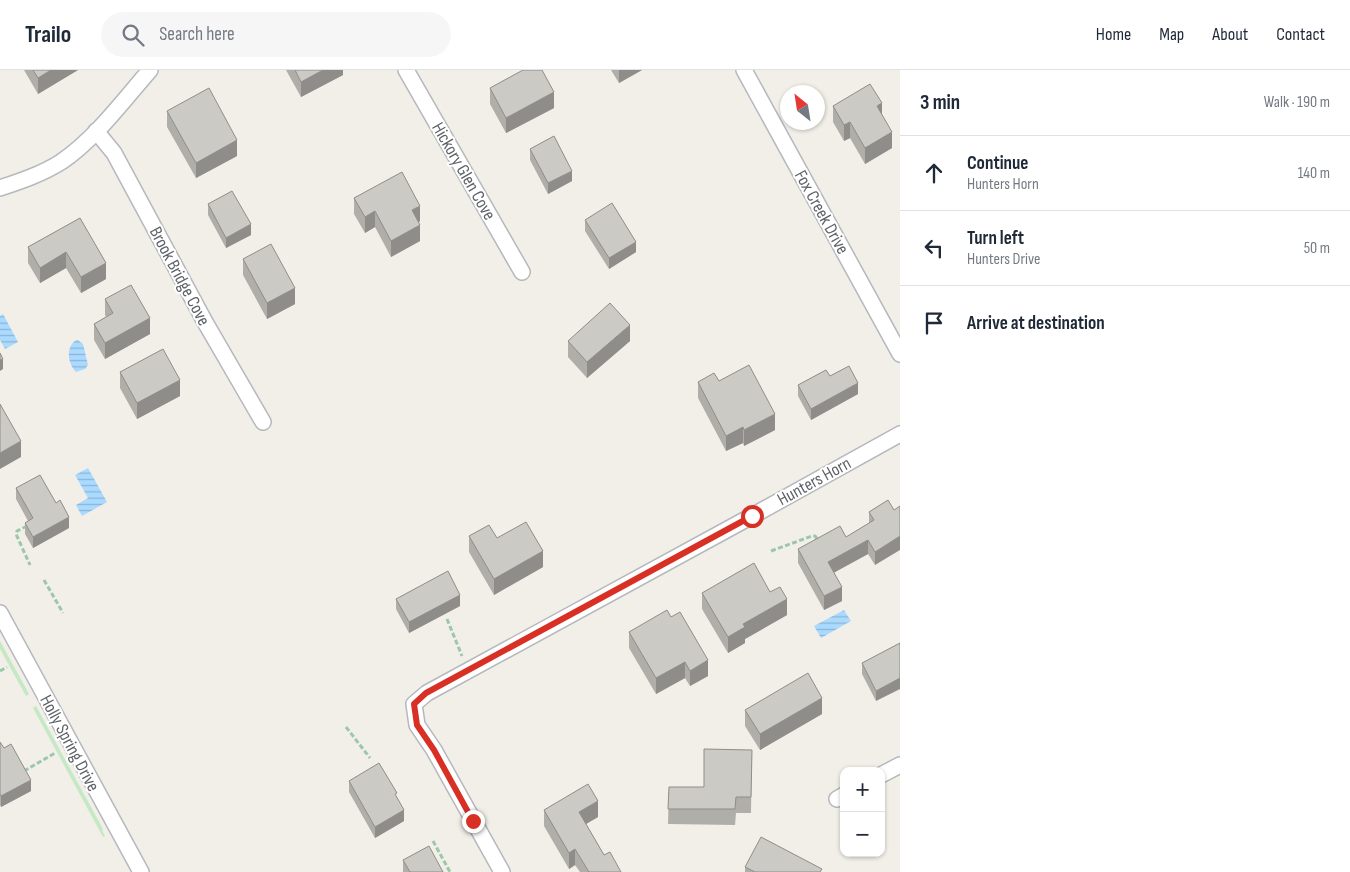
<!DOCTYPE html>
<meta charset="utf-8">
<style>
:root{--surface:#fff;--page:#f6f6f7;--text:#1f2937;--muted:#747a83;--line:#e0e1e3}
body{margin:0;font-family:"Sofia Sans Condensed",sans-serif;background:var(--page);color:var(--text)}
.controls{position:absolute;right:15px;bottom:15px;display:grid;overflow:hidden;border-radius:10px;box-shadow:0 1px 4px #0004}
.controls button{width:45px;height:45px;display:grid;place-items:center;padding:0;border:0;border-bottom:1px solid var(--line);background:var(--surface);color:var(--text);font:25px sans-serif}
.compass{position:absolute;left:780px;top:15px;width:45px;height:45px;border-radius:50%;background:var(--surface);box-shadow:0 1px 4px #0004;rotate:330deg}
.stop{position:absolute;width:15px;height:15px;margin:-11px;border:4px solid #d93025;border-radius:50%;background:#fff}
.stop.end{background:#d93025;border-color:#fff;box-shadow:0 1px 5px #0008}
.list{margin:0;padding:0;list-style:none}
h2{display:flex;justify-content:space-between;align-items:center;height:65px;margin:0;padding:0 20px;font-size:21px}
h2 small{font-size:16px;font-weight:400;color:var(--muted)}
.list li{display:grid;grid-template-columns:32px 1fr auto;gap:15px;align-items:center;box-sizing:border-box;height:75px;padding:0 20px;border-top:1px solid var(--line)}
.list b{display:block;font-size:19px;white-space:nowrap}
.list p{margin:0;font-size:16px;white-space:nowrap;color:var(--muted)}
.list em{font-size:16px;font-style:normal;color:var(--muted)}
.icon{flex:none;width:28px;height:28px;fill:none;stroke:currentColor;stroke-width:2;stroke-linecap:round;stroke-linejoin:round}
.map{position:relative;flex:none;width:900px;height:802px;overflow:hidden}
header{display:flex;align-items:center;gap:30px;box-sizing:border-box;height:70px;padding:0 25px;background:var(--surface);border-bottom:1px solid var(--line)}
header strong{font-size:24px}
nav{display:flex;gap:28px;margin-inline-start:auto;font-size:18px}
.search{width:350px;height:45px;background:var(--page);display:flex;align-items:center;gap:12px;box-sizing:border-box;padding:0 18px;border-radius:28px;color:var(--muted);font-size:19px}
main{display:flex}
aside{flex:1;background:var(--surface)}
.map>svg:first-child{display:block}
.green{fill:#c5e8c5}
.water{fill:url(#water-rules)}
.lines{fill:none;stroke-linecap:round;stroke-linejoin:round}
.minor-casing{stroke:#b5b8bc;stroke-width:18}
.path{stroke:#9cc7a9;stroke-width:3;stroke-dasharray:5 2.5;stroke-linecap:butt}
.minor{stroke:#fff;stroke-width:15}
.wall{fill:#afaea9}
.shaded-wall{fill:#8f8d8a}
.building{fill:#cccac5;stroke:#8f8d8a}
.route{stroke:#d93025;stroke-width:6}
.labels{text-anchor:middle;stroke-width:4;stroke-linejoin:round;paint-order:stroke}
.street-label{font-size:18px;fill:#5f6368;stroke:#fff}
</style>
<header>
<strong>Trailo</strong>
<div class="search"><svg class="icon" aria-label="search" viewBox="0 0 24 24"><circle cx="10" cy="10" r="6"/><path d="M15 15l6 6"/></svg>Search here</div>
<nav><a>Home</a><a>Map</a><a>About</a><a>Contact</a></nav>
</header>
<main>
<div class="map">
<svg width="900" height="802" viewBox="0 0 900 802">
<defs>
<pattern id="water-rules" width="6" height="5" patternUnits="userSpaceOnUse" patternTransform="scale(1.25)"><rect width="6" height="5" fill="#aadaff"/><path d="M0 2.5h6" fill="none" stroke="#8eb4d2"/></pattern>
</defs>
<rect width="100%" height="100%" fill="#f1efe8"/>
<!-- green -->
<path class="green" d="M0,571L29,624L26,626L0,579Z
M36,636L103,759L102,760L105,766L103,767L33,638Z"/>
<!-- water -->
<path class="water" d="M3,244L18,272L5,279L0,270V246Z
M76,270H78L83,274L88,295L85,299L76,302C68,294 65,278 76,270Z
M88,398L107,432L82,446L76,435L88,428L75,405Z
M844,540L851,551L821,568L814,556Z"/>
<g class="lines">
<!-- minor casing -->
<g class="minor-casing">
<path id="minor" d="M406,0L522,202
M744,0L900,284
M96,61L114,83L205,252L263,352
M0,118C21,111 42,104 61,92C95,69 123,31 150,0
M0,543L141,802
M881,705L900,695
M837,729L844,725
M502,802L434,680L417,655L414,634L427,623L752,446L900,364"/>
</g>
<!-- path -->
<path class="path" d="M27,456L17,461L16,464L30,495
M771,481L812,466H815L818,470
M44,510L63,543
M447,549L462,586
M0,601L7,597
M346,657L370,688
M24,701L55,683
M433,771L450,802"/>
<!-- minor -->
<use href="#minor" class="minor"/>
</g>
<!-- wall -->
<path class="wall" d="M24,0H78L38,24Z
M286,0H343V5L301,27Z
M611,0H642L619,13Z
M490,18L554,38L506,63L490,34Z
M833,36L882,45L892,78L865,94L850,68L844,71L833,52Z
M167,41L237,86L196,108L167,57Z
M530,79L572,111L548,124L530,90Z
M354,128L420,151L419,152L420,171L391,187L375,157L365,163L354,144Z
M208,134L251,165L226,178L208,145Z
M80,148L106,209L81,223L66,198L40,213L28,193V177Z
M585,150L636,182L609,199L585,161Z
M243,189L295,234L267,249L243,205Z
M105,229L150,264L105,289L94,270V254L106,247L105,245Z
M568,271H630L587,308L568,287Z
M120,302L180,326L137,349L120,318Z
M830,306L858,324L811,350L798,326V315Z
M719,311L775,360L744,376L743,373L726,381L698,328V312Z
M16,418L69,458L33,478L25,464V453L28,451L16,429Z
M888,430L875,495L868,484L834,502L842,531L824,540L798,493V479L846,467L869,453V442Z
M469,466L497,468L543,497L494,525L469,482Z
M770,522L787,545L745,569V573L728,583L702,539V523Z
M396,529L460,536L409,563L396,539Z
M671,547L708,606L690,616L685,608L656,624L629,578V562Z
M900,573L876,631L862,604V593Z
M745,640L822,644L760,680L745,656Z
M0,672L31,721L1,737L0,735Z
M752,680L751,743H736L735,755L668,754L669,717H704Z
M349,711L397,728L404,751L375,768L349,722Z
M544,740L598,747L586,754L604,785L621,802H580L575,795L569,799L544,756Z
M403,790L443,802H403Z
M745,797L822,802H745Z"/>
<!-- shaded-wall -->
<path class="shaded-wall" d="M51,0H78L38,24V8Z
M323,0H343V5L301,27V12Z
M619,0H642L619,13Z
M554,22V38L506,63V48Z
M882,33V49L877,36Z
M850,52V68L844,71V55Z
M892,62V78L865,94V78Z
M237,70V86L196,108V93Z
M572,101V111L548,124V113Z
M420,136V151L412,156V140Z
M375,141V157L365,163V147Z
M251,154V165L226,178V168Z
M420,155V171L391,187V171Z
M636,172V182L609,199V188Z
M66,182V198L40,213V198Z
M106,193V209L81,223V207Z
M295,218V234L267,249V233Z
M150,248V264L105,289V273Z
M630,255V271L587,308V292Z
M3,289V299L0,301V290Z
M180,310V326L137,349V333Z
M858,313V324L811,350V339Z
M775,344V360L744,376V360Z
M743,357V373L726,381V366Z
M21,371V387L0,399V383Z
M69,447V458L33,478V467Z
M900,466V480L875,495V482Z
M868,470V484L828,506V492Z
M543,481V497L494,525V509Z
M842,517V531L824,540V526Z
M460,525V536L409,563V552Z
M787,529V545L745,569V573L728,583V567L743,554Z
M708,590V606L690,616V601Z
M685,592V608L656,624V608Z
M900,608V619L876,631V621Z
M822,628V644L760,680V664Z
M31,710V721L1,737V726Z
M598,731V747L579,758V742Z
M404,740V751L375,768V757Z
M575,779V795L569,799V783Z"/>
<!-- building -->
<path class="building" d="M33,0H51L38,8Z
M295,0H323L301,12Z
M523,0H542L554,22L506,48L490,18Z
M870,14L882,33L877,36L892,62L865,78L850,52L844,55L833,36Z
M209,18L237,70L196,93L167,41Z
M554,66L572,101L548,113L530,79Z
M402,102L420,136L412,140L420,155L391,171L375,141L365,147L354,128Z
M232,121L251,154L226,168L208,134Z
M612,133L636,172L609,188L585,150Z
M80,148L106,193L81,207L66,182L40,198L28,177Z
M271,174L295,218L267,233L243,189Z
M131,215L150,248L105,273L94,254L113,243L105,229Z
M610,233L630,255L587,292L568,271Z
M163,279L180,310L137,333L120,302Z
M0,283L3,289L0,290Z
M749,295L775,344L744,360L743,357L726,366L698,312L714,303L719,311Z
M849,296L858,313L811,339L798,315L826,300L830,306Z
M0,334L21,371L0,383Z
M40,405L56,433L60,430L69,447L33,467L25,453L33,448L16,418Z
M888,430L894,440L900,436V466L875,482L868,470L828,492L842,517L824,526L798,479L840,456L846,467L874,450L869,442Z
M526,452L543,481L494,509L469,466L489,455L497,468Z
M754,493L770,522L780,517L787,529L743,554L745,557L728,567L702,523Z
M448,501L460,525L409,552L396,529Z
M667,540L671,547L680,542L708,590L690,601L685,592L656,608L629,562Z
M900,573V608L876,621L862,593Z
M808,603L822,628L760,664L745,640Z
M0,672L4,678L11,674L31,710L1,726L0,724Z
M704,679L752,680L751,727H736L735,739H668L669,717H704Z
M379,693L397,723L395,724L404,740L375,757L349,711Z
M588,714L598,731L579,742L604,785L610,782L621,802H589L575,779L569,783L544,740Z
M761,767L822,799L820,802H755L745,797Z
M429,776L443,802H410L403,790Z"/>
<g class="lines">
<!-- route -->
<path class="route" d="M473,751L434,680L417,655L414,634L426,623L752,446"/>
</g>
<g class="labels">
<!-- street labels -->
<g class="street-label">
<text transform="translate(464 101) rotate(60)" y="6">Hickory Glen Cove</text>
<text transform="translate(822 142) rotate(61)" y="6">Fox Creek Drive</text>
<text transform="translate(180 206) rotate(62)" y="6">Brook Bridge Cove</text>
<text transform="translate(814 411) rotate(-29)" y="6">Hunters Horn</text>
<text transform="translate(70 673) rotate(62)" y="6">Holly Spring Drive</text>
</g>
</g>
</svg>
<div class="controls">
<button>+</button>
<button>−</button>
</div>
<svg class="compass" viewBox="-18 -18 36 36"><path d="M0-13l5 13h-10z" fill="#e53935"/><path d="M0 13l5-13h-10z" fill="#747a83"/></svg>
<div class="stop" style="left:752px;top:446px"></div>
<div class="stop end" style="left:473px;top:751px"></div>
</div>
<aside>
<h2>3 min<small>Walk · 190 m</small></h2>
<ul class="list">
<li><svg class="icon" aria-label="ahead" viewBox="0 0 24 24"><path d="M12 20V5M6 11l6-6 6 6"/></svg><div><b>Continue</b><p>Hunters Horn</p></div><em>140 m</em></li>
<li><svg class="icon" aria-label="left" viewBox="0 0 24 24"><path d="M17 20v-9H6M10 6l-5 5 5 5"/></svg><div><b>Turn left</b><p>Hunters Drive</p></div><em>50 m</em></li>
<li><svg class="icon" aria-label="arrive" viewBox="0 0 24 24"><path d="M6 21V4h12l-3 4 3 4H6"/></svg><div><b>Arrive at destination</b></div></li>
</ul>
</aside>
</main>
